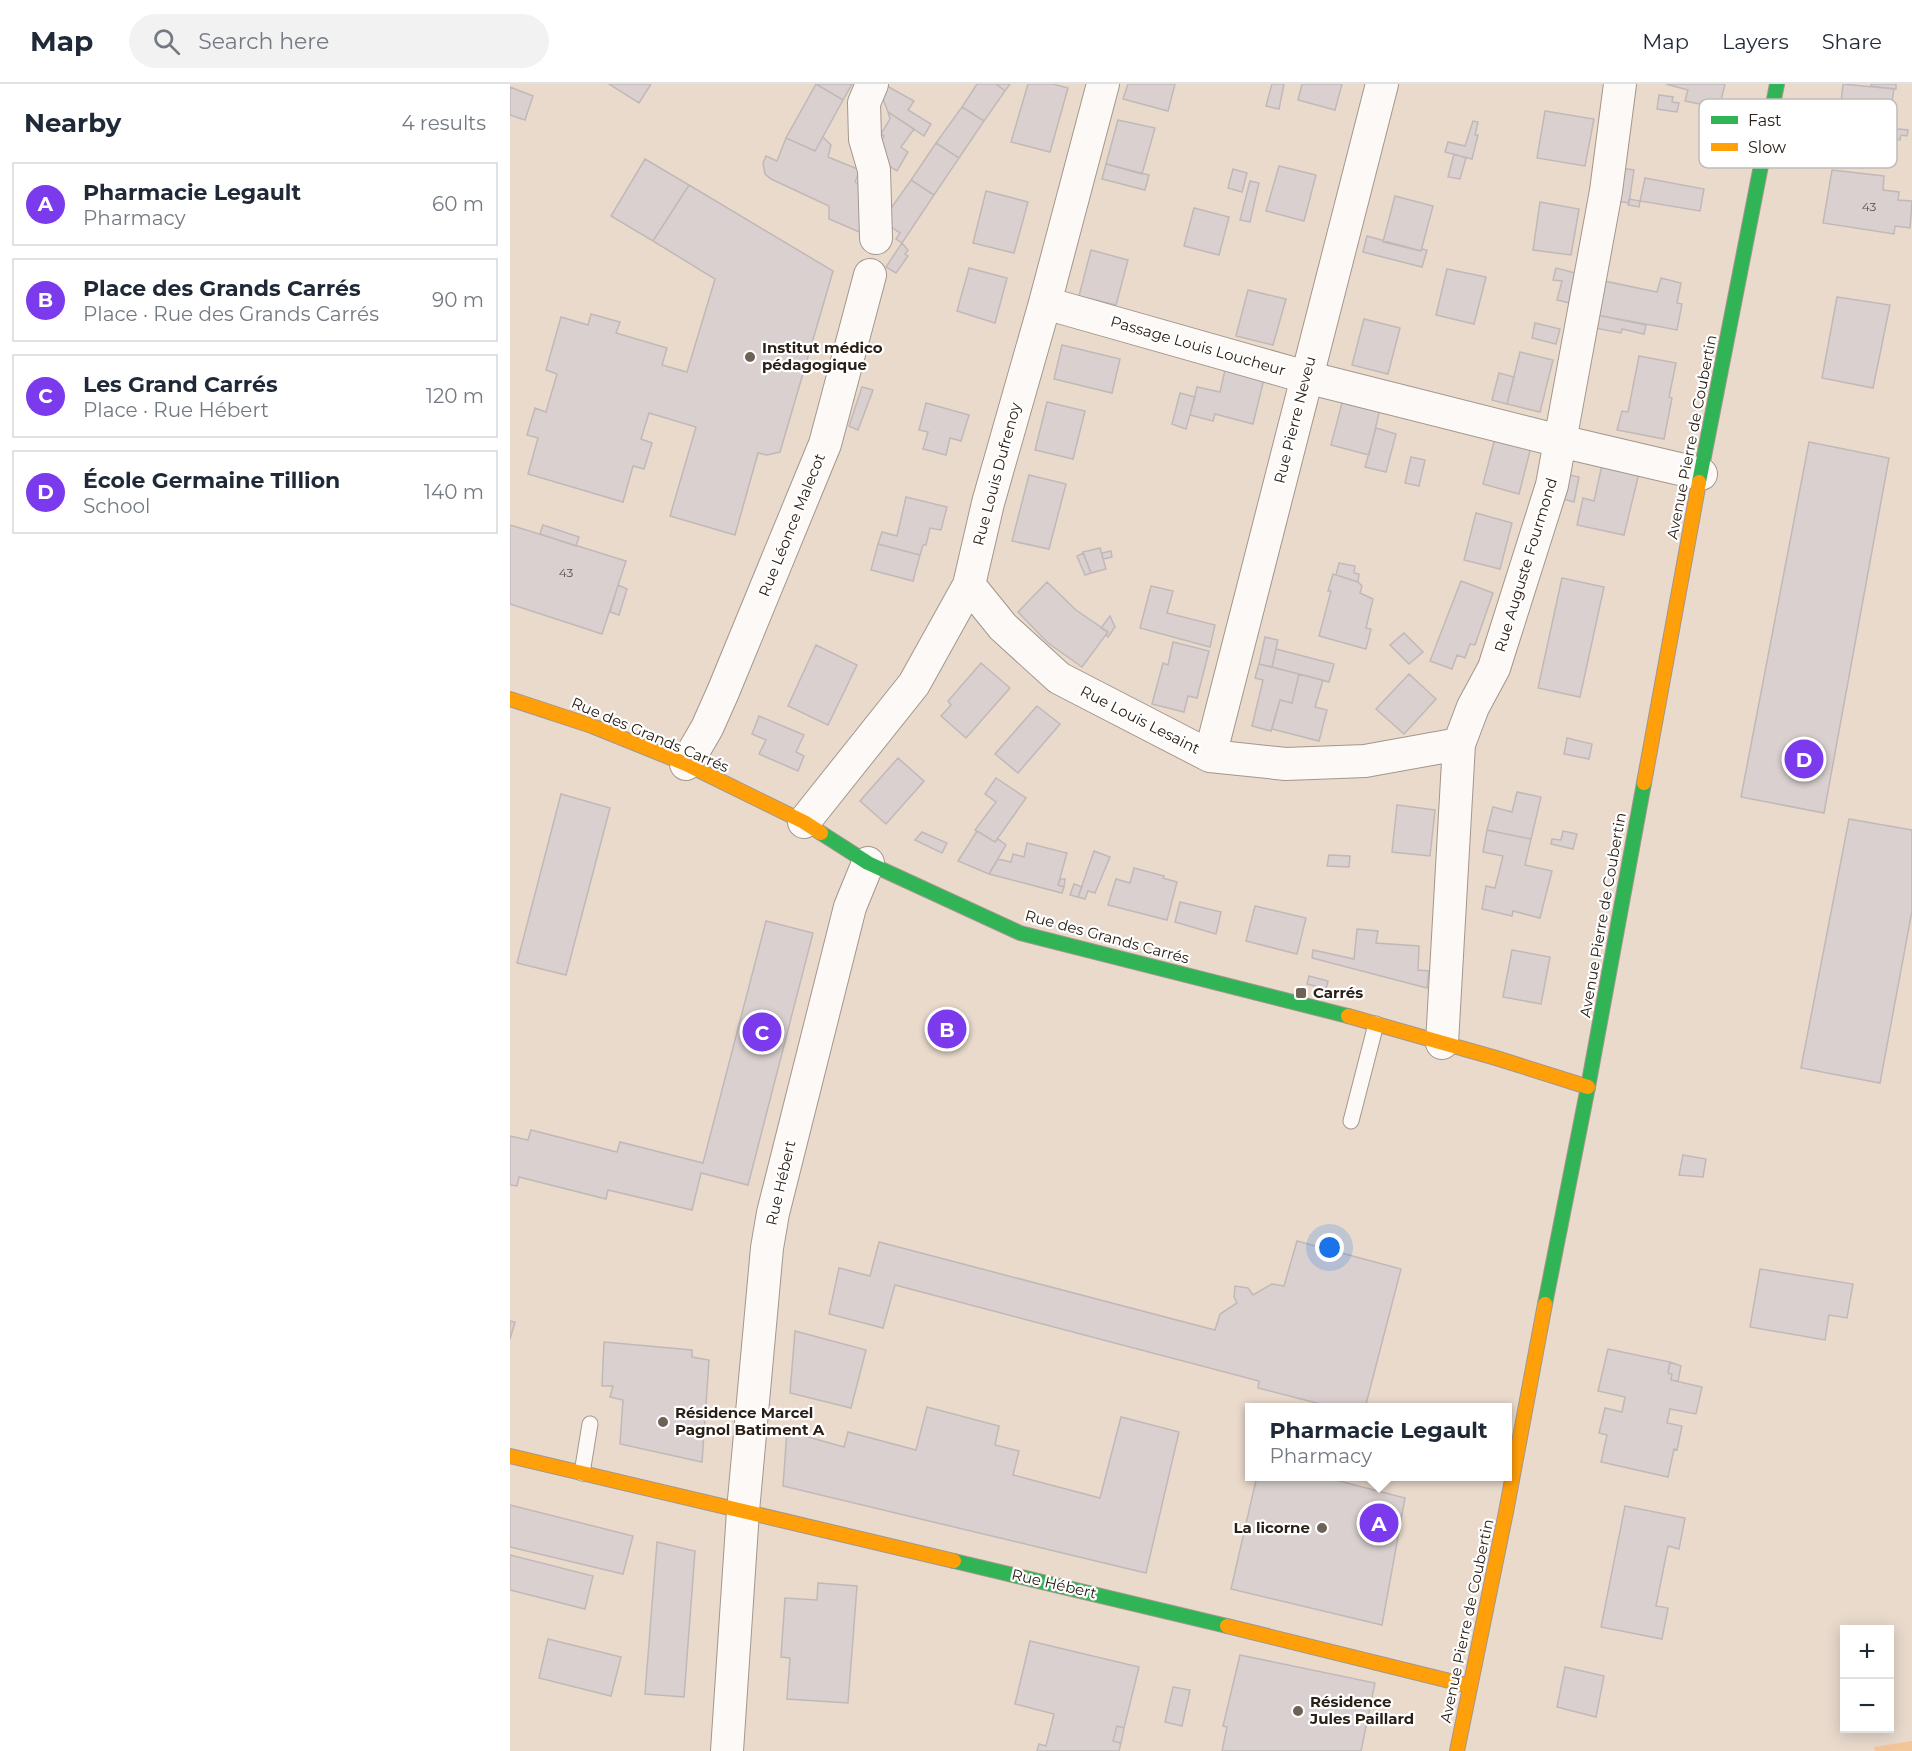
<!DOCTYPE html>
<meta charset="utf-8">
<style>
:root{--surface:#fff;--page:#f2f2f3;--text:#1f2937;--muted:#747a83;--line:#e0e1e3;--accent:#7c3aed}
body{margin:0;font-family:Montserrat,sans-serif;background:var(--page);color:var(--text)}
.controls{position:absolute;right:18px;bottom:18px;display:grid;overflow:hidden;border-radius:0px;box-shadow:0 3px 15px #0003}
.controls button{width:54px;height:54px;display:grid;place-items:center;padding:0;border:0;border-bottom:2px solid var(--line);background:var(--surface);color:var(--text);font:30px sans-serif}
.you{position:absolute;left:820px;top:1164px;width:21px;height:21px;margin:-15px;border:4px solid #fff;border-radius:50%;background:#1a73e8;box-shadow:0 0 0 9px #1a73e833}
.badge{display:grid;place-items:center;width:39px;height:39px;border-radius:50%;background:var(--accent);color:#fff;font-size:20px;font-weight:700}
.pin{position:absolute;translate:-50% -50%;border:3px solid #fff;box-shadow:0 2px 6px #0006}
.popup{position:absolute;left:735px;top:1319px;width:267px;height:78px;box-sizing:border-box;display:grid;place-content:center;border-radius:0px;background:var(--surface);filter:drop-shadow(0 2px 4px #0005);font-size:20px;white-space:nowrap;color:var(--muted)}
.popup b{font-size:22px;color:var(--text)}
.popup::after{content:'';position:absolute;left:50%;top:100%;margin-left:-12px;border:12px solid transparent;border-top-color:var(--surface)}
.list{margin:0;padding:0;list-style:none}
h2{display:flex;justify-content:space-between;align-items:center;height:78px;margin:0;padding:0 24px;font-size:26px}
h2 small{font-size:20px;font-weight:400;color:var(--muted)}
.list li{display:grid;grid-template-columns:39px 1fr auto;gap:18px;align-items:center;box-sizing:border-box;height:84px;margin:0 12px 12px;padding:0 12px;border:2px solid var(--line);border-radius:0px}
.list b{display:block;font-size:22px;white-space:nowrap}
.list p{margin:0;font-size:20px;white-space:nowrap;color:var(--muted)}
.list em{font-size:20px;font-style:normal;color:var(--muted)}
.icon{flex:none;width:33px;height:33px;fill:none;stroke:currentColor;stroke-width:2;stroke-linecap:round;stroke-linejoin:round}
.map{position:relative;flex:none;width:1402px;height:1667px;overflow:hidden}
header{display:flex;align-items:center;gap:36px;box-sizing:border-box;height:84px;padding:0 30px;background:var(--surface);border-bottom:2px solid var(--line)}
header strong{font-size:28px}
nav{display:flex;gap:33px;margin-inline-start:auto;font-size:21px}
.search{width:420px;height:54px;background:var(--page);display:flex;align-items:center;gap:15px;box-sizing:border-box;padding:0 21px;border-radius:33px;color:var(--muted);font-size:22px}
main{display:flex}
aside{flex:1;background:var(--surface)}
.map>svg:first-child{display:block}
.garden{fill:#f3c69a}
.building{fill:#dad0d0;stroke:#c1b8b8;stroke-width:1.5}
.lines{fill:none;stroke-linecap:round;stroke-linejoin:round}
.lane-casing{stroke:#a3978c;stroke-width:17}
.street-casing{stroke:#a3978c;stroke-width:34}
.fast-casing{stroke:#a3978c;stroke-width:16}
.slow-casing{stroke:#a3978c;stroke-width:16}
.lane{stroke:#fcf9f7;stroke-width:15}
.street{stroke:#fcf9f7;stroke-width:32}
.fast{stroke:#30b455;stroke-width:14}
.slow{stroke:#ff9f0a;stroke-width:14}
.poi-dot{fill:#6e6156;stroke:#fff;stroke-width:2}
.labels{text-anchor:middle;stroke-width:4.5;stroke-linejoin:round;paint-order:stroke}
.number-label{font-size:12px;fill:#574c45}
.street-label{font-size:15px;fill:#2b2017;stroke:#fff}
.poi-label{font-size:15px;font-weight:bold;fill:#2b2017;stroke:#fff;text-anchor:start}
.key{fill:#fff;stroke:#bfbcb9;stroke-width:1.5}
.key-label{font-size:16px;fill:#2b2017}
</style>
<header>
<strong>Map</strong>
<div class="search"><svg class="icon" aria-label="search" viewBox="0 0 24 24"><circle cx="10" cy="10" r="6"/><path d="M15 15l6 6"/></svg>Search here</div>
<nav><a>Map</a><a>Layers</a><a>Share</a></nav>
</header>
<main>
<aside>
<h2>Nearby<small>4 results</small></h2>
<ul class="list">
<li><span class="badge">A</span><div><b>Pharmacie Legault</b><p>Pharmacy</p></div><em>60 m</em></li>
<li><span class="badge">B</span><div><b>Place des Grands Carrés</b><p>Place · Rue des Grands Carrés</p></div><em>90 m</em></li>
<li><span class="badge">C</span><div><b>Les Grand Carrés</b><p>Place · Rue Hébert</p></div><em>120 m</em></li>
<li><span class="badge">D</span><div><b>École Germaine Tillion</b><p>School</p></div><em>140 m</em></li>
</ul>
</aside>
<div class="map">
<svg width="1402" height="1667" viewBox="0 0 1402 1667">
<rect width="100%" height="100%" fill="#e9dacc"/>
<!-- garden -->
<path class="garden" d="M1402,1657V1667H1365L1364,1663Z"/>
<!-- building -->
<path class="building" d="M99,0H141L129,19Z
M306,0H342L333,16Z
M306,0L333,16L305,67L276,54Z
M467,0H486L495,7L474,37L452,23Z
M486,0H500L495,7Z
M518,0H543L558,4L540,68L501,58Z
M618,0H665L658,27L613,15Z
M762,0H774L769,25L756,22Z
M792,0H832L825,26L788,16Z
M1156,0H1215L1209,24L1175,17L1178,6Z
M1333,0L1384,5L1381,24L1371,23L1368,43L1329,38Z
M1361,0H1386V5L1361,2Z
M377,2L404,17L398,26L421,40L414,52L378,28L373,15Z
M0,3L23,12L15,36L0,31Z
M1149,11L1163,13L1162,18L1169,19L1167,28L1147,25Z
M452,23L474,37L449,74L426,59Z
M1371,23H1375L1372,43H1368Z
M1035,27L1084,35L1075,82L1027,74Z
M378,28L404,45L391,63L398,68L387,87L371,77L372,56L374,52L371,50L380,35Z
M1374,29L1380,30L1378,44L1372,43Z
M608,36L645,44L632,90L596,80Z
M963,37L968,38L965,51H968L962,75L935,68L938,58L955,62Z
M1329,38L1368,43L1398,46L1397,52L1391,51L1390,56L1368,53L1364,81L1353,80V84L1325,80Z
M313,53L321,61L318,73L350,86L345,98L351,101L352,149L319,135V122L261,95L255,90L253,79L256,72L267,77L276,54L305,67Z
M426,59L449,74L424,111L401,96Z
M944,70L956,74L950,95L938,93Z
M135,75L179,101L143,157L101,132Z
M596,80L639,91L635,106L592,95Z
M769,82L806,91L794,137L756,127Z
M1110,84L1124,86L1119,119L1106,117Z
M723,85L737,89L732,108L718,104Z
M1322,86L1374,92L1373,106L1389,108L1388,116L1402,117L1400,144L1385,142L1384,150L1313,139Z
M1135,94L1194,105L1190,127L1130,117Z
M401,96L424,111L392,159L386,155L390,149L372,137Z
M740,97L749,99L740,138L730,136Z
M179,101L323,187L270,368L257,371L248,369L225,451L160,432L186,343L139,329L131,355L142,359L134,385L123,382L113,418L18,390L28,354L17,351L25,324L36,328L47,290L36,286L51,233L78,241L81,230L110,238L106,249L157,264L152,281L177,288L205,195L143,157Z
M476,107L518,118L504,169L463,159Z
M885,112L923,122L911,167L873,158Z
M1119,115L1130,117L1129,123L1118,121Z
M1030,118L1069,125L1061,171L1023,166Z
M684,124L719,133L709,171L674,162Z
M857,152L911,167L912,165L917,166L912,183L853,168Z
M392,159L398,166L395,170L398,172L386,189L376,183Z
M581,166L618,176L606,221L569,212Z
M459,184L497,194L485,239L447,227Z
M1046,184L1069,190L1064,220L1047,216L1052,197L1043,196Z
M937,185L976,193L964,240L926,231Z
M1151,194L1171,199L1167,219L1172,220L1167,246L1087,231L1094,197L1147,208Z
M738,206L776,215L763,261L726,252Z
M1327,213L1380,221L1363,304L1312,294Z
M1087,231L1136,241L1134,250L1112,245L1111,249L1085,244Z
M854,235L890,244L878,290L842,281Z
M1025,239L1050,245L1046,260L1022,254Z
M552,261L610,275L602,309L544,295Z
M1010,268L1043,276L1030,328L997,320Z
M1129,272L1166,279L1159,313L1162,314L1154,355L1107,346L1112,327L1118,328Z
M715,286L754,295L743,340L705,330L703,337L680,331L687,303L710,308Z
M989,289L1004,293L997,320L982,316Z
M352,303L363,306L348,346L339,342Z
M670,309L685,313L676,345L662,340Z
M833,315L870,325L859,371L821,361Z
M537,318L575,327L563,375L525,366Z
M416,319L459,331L451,357L440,354L436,371L413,365L418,348L409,346Z
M866,344L886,350L876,388L855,383Z
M985,354L1021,363L1009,410L973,400Z
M1299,358L1379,374L1314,729L1231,713Z
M901,373L915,376L909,402L895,399Z
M1092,381L1129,389L1114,451L1067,441L1073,414L1084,417Z
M1055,390L1069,393L1064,418L1050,414Z
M519,391L556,400L539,465L502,457Z
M396,413L437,423L431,446L420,444L416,461H413L410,471L368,460L372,448L387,452Z
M966,429L1002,439L990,485L954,476Z
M0,441L116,477L92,550L0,520Z
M33,441L69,453L66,462L30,450Z
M368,460L410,471L403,497L361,486Z
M590,464L596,485L581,489L573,468Z
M601,467L602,473L593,475L592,469Z
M573,469L581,489L575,491L567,472Z
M829,479L845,482L844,489L849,490L848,498L826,491Z
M823,490L848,498L852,502L850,509L863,515L856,544L861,545L856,565L809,552L821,507H818Z
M1052,494L1094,503L1070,613L1028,604Z
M951,497L983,509L965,561L960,560L955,574L947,571L942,585L920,577Z
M537,498L566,526L598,548L572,583L538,559L508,528Z
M108,501L117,505L109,531L100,528Z
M641,502L663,507L657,529L705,541L700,563L630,544Z
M600,532L605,543L598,553L596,551L598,548L591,544Z
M894,549L913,568L899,580L880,561Z
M755,553L768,556L762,583L749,580Z
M663,558L699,567L687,614L678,612L674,628L642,620L653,579L658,581Z
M306,561L347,581L318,641L278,622Z
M766,565L824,580L819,598L762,583Z
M471,579L500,604L456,654L431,632L441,621L438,617Z
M749,580L789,590L782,619L770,616L761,647L742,642L753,596L745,594Z
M789,590L813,596L805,623L817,626L809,657L762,645L770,616L782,619Z
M899,590L926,615L894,650L866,625Z
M527,622L550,640L508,689L485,670Z
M249,632L294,651L286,668L294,672L288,687L249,670L256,656L242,650Z
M1057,654L1082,660L1079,675L1054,670Z
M388,674L414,697L376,740L350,717Z
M486,694L516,714L485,758L465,746L486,718L475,710Z
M1007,708L1031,713L1021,755L977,746L983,723L1002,728Z
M51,710L100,724L56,891L7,879Z
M887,721L925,726L920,772L882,768Z
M1339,735L1402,746V827L1370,999L1291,984Z
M977,746L1021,755L1015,781L1042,787L1030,834L1003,827L1002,832L972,825L976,802L985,804L993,772L973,768Z
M467,747L485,758L488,755L496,761L479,790L448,777Z
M1053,747L1067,750L1063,765L1041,760L1042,755L1051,756Z
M412,748L437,759L432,769L405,756Z
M517,759L557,769L548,801L554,803L552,809L479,790L488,775L501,778L503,770L514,773Z
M584,767L600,773L585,809L578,807L575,815L568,813Z
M819,771L840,772L839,783L817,782Z
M624,784L654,792L653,794L667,798L657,836L598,821L606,795L620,799Z
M550,795H555L554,803L548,801Z
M564,800L572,803L568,813L560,811Z
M670,818L711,828L706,850L665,838Z
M745,822L796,834L787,870L736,857Z
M256,837L303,849L238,1101L191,1089L182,1126L98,1106L96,1115L9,1093L7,1102L0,1101V1052L18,1056L21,1046L107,1068L110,1058L193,1079Z
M847,845L868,847L866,859L909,862L908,886L919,887L917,904L802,874L803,866L844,875Z
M1002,866L1040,873L1031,920L993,913Z
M799,892L818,897L816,905L797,900Z
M1173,1071L1196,1075L1193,1093L1169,1091Z
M787,1157L891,1185L855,1324H826L748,1304L749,1297L385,1201L373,1244L319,1230L329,1184L360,1192L369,1158L705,1246L710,1230L727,1219L724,1213L725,1202L738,1204L743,1211L762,1200L774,1202Z
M1250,1185L1343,1200L1337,1234L1319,1231L1315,1256L1240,1243Z
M0,1237L5,1238L0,1255Z
M285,1247L356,1266L341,1324L280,1309Z
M94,1258L182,1266V1273L199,1276L192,1378L110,1360L113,1316L100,1313L103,1302H92Z
M1098,1265L1160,1278L1158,1289L1162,1290L1161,1296L1192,1303L1186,1330L1160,1325L1157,1339L1172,1342L1167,1366L1164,1365L1158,1393L1091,1378L1097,1351L1089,1349L1095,1324L1112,1328L1115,1313L1088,1307Z
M1160,1278L1171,1282L1168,1297L1161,1296L1162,1290L1158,1289Z
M417,1323L489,1342L485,1361L509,1367L503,1391L590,1414L611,1333L669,1348L636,1489L273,1402L277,1347L334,1363L338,1348L406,1366Z
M747,1392H810L895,1414L872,1541L721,1505Z
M0,1421L123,1452L113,1490L0,1463Z
M1115,1422L1175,1434L1169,1465L1158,1462L1146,1522L1158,1524L1152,1555L1091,1543Z
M147,1458L185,1467L174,1613L135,1610Z
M0,1471L83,1492L75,1525L0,1506Z
M308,1499L347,1502L338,1619L277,1615L280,1574L271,1573L275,1514L307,1516Z
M38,1555L111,1573L101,1612L29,1594Z
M520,1557L629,1583L614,1644L607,1642L603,1657L611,1659L609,1667H527L529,1660L536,1662L544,1630L505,1620Z
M730,1571L865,1599L851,1667H712L717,1643L713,1642Z
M1055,1583L1094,1592L1086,1633L1047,1623Z
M663,1603L680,1606L672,1642L655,1638Z
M607,1642L614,1644L611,1659L603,1657Z"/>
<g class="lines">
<!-- lane casing -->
<g class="lane-casing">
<path id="lane" d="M841,1037L866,940
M72,1389L80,1340"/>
</g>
<!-- street casing -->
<g class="street-casing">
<path id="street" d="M362,0L354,19L355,55L364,86L366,154
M535,219L796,293L1050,357L1191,390
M459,501L493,543L549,594L700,672L776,680L855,677L949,660
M700,672L872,0
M176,680L197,644L213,608L315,360L360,191
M294,738L404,600L459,501L478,419L535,219L593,0
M932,959L949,660L963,623L984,584L1042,401L1096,107L1110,0
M217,1667L233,1427L257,1164L263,1129L340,823L358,779"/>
</g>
<!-- fast casing -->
<g class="fast-casing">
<path id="fast" d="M1189,398L1267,0
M311,749L358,779L510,849L838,932
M1035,1220L1078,1003L1134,699
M444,1477L717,1542"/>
</g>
<!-- slow casing -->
<g class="slow-casing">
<path id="slow" d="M0,615L82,642L176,680L294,738L311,749
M1134,699L1189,398
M838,932L986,974L1078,1003
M0,1372L444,1477
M717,1542L960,1602
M947,1667L996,1428L1035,1220"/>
</g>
<!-- lane -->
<use href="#lane" class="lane"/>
<!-- street -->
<use href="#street" class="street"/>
<!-- fast -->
<use href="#fast" class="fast"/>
<!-- slow -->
<use href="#slow" class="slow"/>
</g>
<!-- markers -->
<g class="poi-dot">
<circle cx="240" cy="273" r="6"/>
<rect x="785" y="903" width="12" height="12" rx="3"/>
<circle cx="153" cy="1338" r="6"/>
<circle cx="812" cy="1444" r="6"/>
<circle cx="788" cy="1627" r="6"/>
</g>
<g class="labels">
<!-- number labels -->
<g class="number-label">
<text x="1359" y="127">43</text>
<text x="56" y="493">43</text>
</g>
<!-- street labels -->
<g class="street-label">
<text transform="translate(688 262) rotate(16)" y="5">Passage Louis Loucheur</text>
<text transform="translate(785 336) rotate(-76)" y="5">Rue Pierre Neveu</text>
<text transform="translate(1182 353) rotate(-79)" y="5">Avenue Pierre de Coubertin</text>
<text transform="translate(487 390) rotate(-75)" y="5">Rue Louis Dufrenoy</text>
<text transform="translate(282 441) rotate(-68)" y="5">Rue Léonce Malecot</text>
<text transform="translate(1016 481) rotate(-73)" y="5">Rue Auguste Fourmond</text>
<text transform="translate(630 636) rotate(27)" y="5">Rue Louis Lesaint</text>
<text transform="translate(140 651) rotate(23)" y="5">Rue des Grands Carrés</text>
<text transform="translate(1093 831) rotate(-80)" y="5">Avenue Pierre de Coubertin</text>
<text transform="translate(597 853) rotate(15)" y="5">Rue des Grands Carrés</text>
<text transform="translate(271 1099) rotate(-77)" y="5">Rue Hébert</text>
<text transform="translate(544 1500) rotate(13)" y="5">Rue Hébert</text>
<text transform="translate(957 1537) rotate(-78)" y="5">Avenue Pierre de Coubertin</text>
</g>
<!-- poi labels -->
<g class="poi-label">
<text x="252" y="269">Institut médico<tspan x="252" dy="17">pédagogique</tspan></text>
<text x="803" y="914">Carrés</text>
<text x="165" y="1334">Résidence Marcel<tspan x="165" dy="17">Pagnol Batiment A</tspan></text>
<text x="800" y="1449" text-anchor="end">La licorne</text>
<text x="800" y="1623">Résidence<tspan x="800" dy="17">Jules Paillard</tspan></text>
</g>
</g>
<!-- legend -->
<rect x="1189" y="15" width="198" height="69" rx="9" class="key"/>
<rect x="1201" y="32" width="27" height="8" fill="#30b455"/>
<rect x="1201" y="59" width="27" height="8" fill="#ff9f0a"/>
<g class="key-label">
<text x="1238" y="42">Fast</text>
<text x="1238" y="69">Slow</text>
</g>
</svg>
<div class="controls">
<button>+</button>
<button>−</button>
</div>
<div class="you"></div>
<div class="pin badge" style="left:869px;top:1439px">A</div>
<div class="popup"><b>Pharmacie Legault</b>Pharmacy</div>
<div class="pin badge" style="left:437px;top:945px">B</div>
<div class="pin badge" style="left:252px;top:948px">C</div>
<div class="pin badge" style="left:1294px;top:675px">D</div>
</div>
</main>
